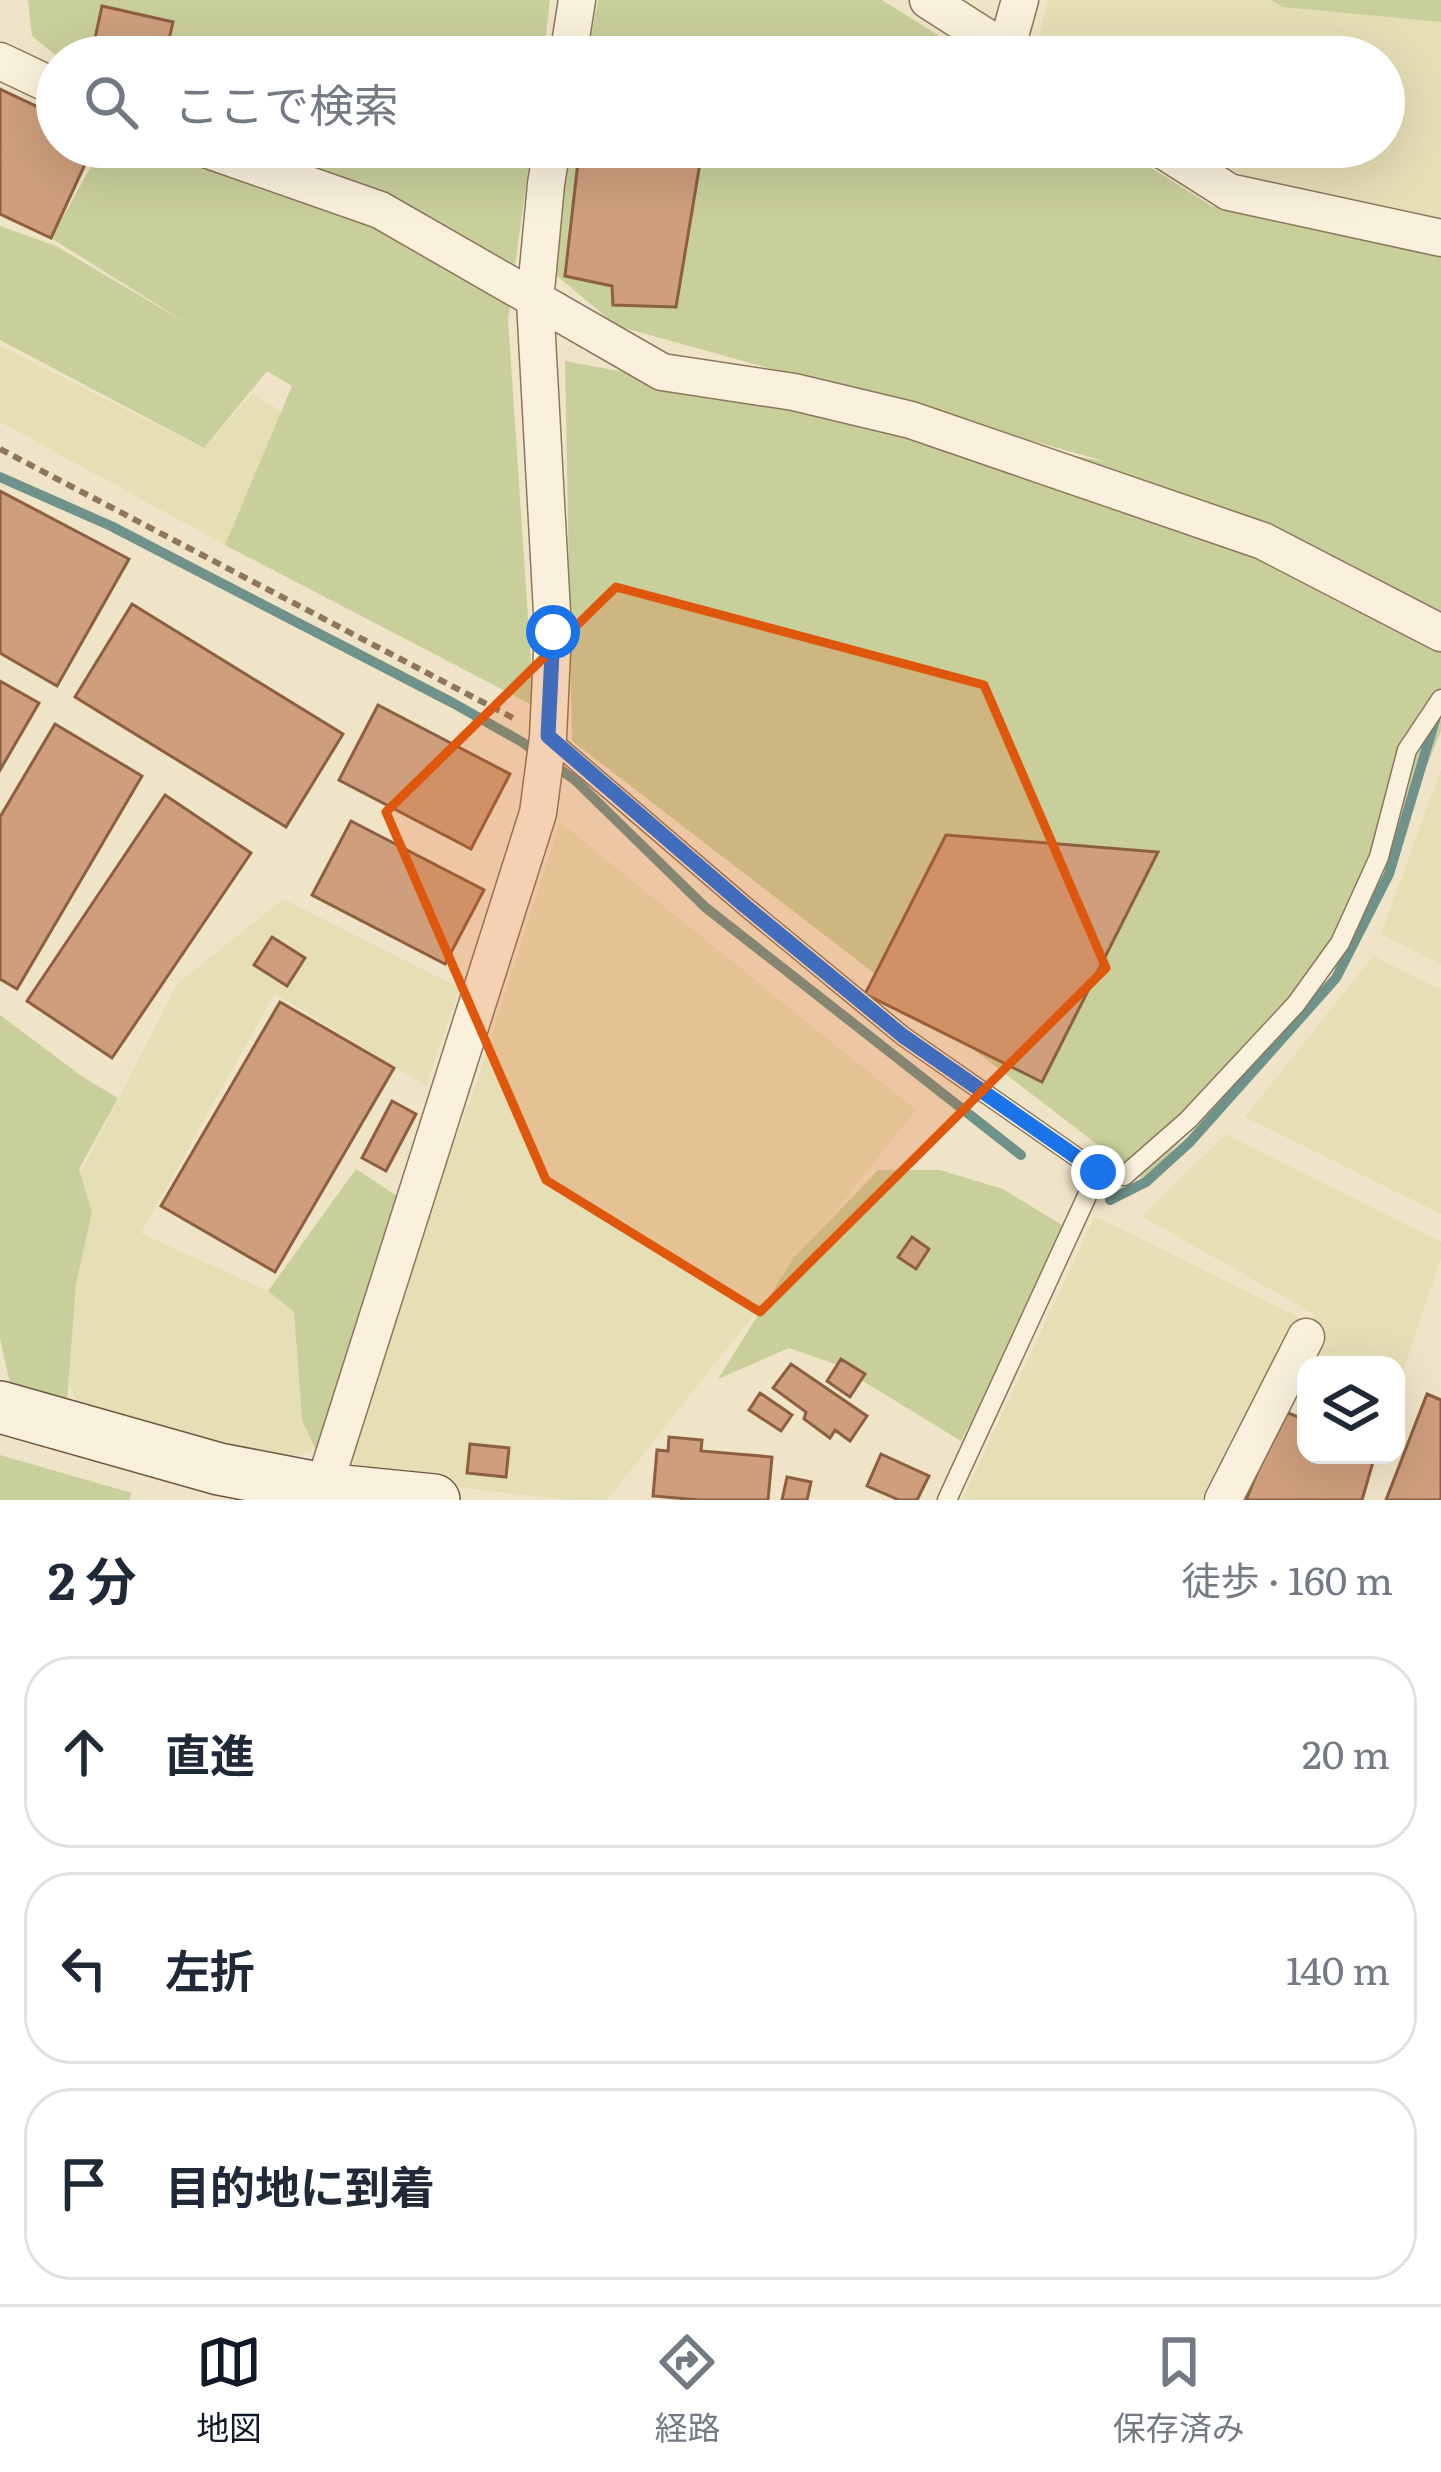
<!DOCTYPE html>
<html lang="ja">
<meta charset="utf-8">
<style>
:root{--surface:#fff;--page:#f2f2f3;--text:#1f2937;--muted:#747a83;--line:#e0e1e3;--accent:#111827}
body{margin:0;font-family:Literata,"Noto Sans JP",serif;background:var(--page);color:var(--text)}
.controls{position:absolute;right:36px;bottom:36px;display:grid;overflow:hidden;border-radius:24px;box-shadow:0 12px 48px #0002}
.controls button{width:108px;height:108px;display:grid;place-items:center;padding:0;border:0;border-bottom:3px solid var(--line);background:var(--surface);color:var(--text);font:60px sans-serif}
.stop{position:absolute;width:36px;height:36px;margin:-27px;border:9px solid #1a73e8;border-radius:50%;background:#fff}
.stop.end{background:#1a73e8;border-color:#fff;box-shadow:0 3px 12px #0008}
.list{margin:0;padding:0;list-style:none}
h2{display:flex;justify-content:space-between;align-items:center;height:156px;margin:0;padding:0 48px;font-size:51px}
h2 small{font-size:39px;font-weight:400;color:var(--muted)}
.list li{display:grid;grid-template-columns:78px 1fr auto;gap:36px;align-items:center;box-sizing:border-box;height:192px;margin:0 24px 24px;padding:0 24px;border:3px solid var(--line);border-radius:48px}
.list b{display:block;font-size:45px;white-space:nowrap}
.list em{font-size:39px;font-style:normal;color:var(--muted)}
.icon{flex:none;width:66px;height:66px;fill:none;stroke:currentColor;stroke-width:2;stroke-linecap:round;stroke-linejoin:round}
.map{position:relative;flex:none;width:1441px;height:1500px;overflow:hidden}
.search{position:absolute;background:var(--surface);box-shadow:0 12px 48px #0002;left:36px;right:36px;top:36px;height:132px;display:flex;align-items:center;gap:30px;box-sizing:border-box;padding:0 42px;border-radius:66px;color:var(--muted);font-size:45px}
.sheet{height:804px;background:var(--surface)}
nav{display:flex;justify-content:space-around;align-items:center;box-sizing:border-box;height:168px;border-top:3px solid var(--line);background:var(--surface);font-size:33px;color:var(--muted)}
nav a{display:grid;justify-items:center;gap:6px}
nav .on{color:var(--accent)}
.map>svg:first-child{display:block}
.farmland{fill:#e6deb5}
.green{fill:#c9cf9b}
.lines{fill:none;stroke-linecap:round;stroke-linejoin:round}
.stream{stroke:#6f938a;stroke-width:10}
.building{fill:#cf9f7d;stroke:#8d5f41;stroke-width:3}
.lane-casing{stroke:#8d765c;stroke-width:21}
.street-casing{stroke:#8d765c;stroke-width:39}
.secondary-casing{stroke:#6f573f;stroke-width:54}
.path{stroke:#8d765c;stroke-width:6;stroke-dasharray:9 6;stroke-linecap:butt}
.lane{stroke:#faf1dc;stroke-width:18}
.street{stroke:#faf1dc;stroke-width:36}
.secondary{stroke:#faf1dc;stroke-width:51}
.route{stroke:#1a73e8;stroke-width:15}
.marked{fill:#df570d;fill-opacity:0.2;stroke:#df570d;stroke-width:9;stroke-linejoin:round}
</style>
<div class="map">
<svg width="1441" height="1500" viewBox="0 0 1441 1500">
<rect width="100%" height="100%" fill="#f0e4c8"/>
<!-- farmland -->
<path class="farmland" d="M1048,0H1271L1282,7L1441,22V245L1236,172L1197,147H1384V57H1055L1037,45Z
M0,346L203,448L253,393L282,412L225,545L0,422Z
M1441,769V965L1381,934Z
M560,822L916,1110L607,1500H568L360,1476L347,1454L398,1294L476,1084Z
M283,899L460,988L426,1086L275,993L141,1233L268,1291L294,1312L302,1420L316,1450L279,1459L78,1407L69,1382L76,1284L92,1212L80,1174L177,984Z
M1373,956L1441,989V1214L1245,1117Z
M1226,1134L1441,1241V1259L1396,1392V1365H1306V1406L1283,1396L1314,1314L1141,1216Z
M1095,1216L1299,1317L1207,1500H962Z"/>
<!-- green -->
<path class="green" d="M28,0H550L543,57H58L32,36Z
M598,0H882L973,57H587Z
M1271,0H1441V22L1282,7Z
M102,147H531L508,319L534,706L225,545L292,386L267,371L204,448L0,340V226L56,246L188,324L51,238Z
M569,147H1118L1212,206L1441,240V731L1363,924L1146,1182L572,741L565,361L1108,462L617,326L545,266Z
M0,1015L83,1077L118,1098L79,1169L92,1212L76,1284L67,1402L13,1397L0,1339Z
M356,1169L400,1198L371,1296L316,1450L302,1420L294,1312L268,1291Z
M878,1170H940L1003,1189L1062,1225L1000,1367L961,1441L835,1364L789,1348L718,1379L793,1259Z
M0,1455L132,1493L129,1500H0Z"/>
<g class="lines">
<!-- stream -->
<path class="stream" d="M0,477L111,526L453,703L522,742L575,780L705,907L1021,1155
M1110,1200L1146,1182L1190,1142L1336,978L1389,874L1435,720"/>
</g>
<!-- building -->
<path class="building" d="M102,6L173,22L165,57H91Z
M0,89L57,116V147H93L51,238L0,214Z
M579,153L700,163L676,307L613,305L612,286L565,276Z
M0,491L129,559L57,686L0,653Z
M132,604L343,734L286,827L75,697Z
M0,681L39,703L0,770Z
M378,705L510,774L471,849L339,780Z
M55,724L142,776L17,989L0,979V817Z
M165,795L251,853L112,1058L27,1001Z
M351,821L484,890L445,964L312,895Z
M946,835L1158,852L1042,1082L865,994Z
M272,937L305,958L287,986L254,965Z
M280,1002L394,1068L275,1272L161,1206Z
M392,1101L416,1114L386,1171L362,1158Z
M912,1237L929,1249L916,1269L898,1257Z
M841,1359L865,1374L850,1397L827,1381Z
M791,1364L867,1416L850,1441L835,1430L830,1438L804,1419L806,1412L773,1388Z
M760,1393L792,1415L781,1431L749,1410Z
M1427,1394L1441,1400V1500H1386Z
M1283,1411L1306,1420V1455H1375L1362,1500H1246Z
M669,1437L702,1440L701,1451L772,1457L768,1500H700L653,1496L657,1450L668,1451Z
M470,1444L509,1448L506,1477L467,1473Z
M881,1454L929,1476L917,1500H899L867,1486Z
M787,1477L811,1482L807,1500H782Z"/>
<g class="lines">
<!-- lane casing -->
<g class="lane-casing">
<path id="lane" d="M548,737L745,906L903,1036L1098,1172
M947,1500L1098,1172L1124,1176L1188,1120L1296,1004L1340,943L1379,857L1407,750L1441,699"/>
</g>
<!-- street casing -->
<g class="street-casing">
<path id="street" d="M928,0L1017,57
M1006,50L1020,0
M568,57L577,0
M0,61L57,88
M200,147L380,210L662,372L794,392L911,420L1263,541L1441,633
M1158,147L1229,192L1441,238
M323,1489L538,813L548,737L553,631L535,301L546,184L552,147
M1223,1500L1306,1337"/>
</g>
<!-- secondary casing -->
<g class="secondary-casing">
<path id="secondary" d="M0,1407L219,1469L323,1489L434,1500"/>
</g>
<!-- path -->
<path class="path" d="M0,449L513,718"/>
<!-- lane -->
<use href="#lane" class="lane"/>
<!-- street -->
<use href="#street" class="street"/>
<!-- secondary -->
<use href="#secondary" class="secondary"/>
</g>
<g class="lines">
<!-- route -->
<path class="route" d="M553,632L548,736L745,906L903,1036L1098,1172"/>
</g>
<!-- marked area -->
<path class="marked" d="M616,587L984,685L1106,968L760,1312L546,1180L386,812Z"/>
</svg>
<div class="controls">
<button><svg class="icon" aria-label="layers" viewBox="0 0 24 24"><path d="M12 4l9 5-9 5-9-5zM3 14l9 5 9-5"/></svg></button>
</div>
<div class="stop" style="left:553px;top:632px"></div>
<div class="stop end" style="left:1098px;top:1172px"></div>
<div class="search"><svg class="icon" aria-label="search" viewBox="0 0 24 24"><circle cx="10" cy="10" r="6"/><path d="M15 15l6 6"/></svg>ここで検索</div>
</div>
<section class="sheet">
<h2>2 分<small>徒歩 · 160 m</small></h2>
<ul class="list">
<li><svg class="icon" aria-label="ahead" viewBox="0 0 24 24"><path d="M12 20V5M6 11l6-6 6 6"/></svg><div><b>直進</b></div><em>20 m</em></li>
<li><svg class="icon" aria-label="left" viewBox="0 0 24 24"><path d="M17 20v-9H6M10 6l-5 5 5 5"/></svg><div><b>左折</b></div><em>140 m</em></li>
<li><svg class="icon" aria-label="arrive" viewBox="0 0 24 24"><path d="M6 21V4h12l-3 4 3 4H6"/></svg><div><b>目的地に到着</b></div></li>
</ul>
</section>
<nav>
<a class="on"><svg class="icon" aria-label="map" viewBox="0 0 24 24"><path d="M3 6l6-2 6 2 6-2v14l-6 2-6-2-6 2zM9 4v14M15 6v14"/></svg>地図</a>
<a><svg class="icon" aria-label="directions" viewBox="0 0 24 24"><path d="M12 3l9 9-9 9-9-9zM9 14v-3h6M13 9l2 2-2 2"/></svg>経路</a>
<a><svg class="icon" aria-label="saved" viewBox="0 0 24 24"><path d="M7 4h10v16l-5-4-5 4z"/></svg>保存済み</a>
</nav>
